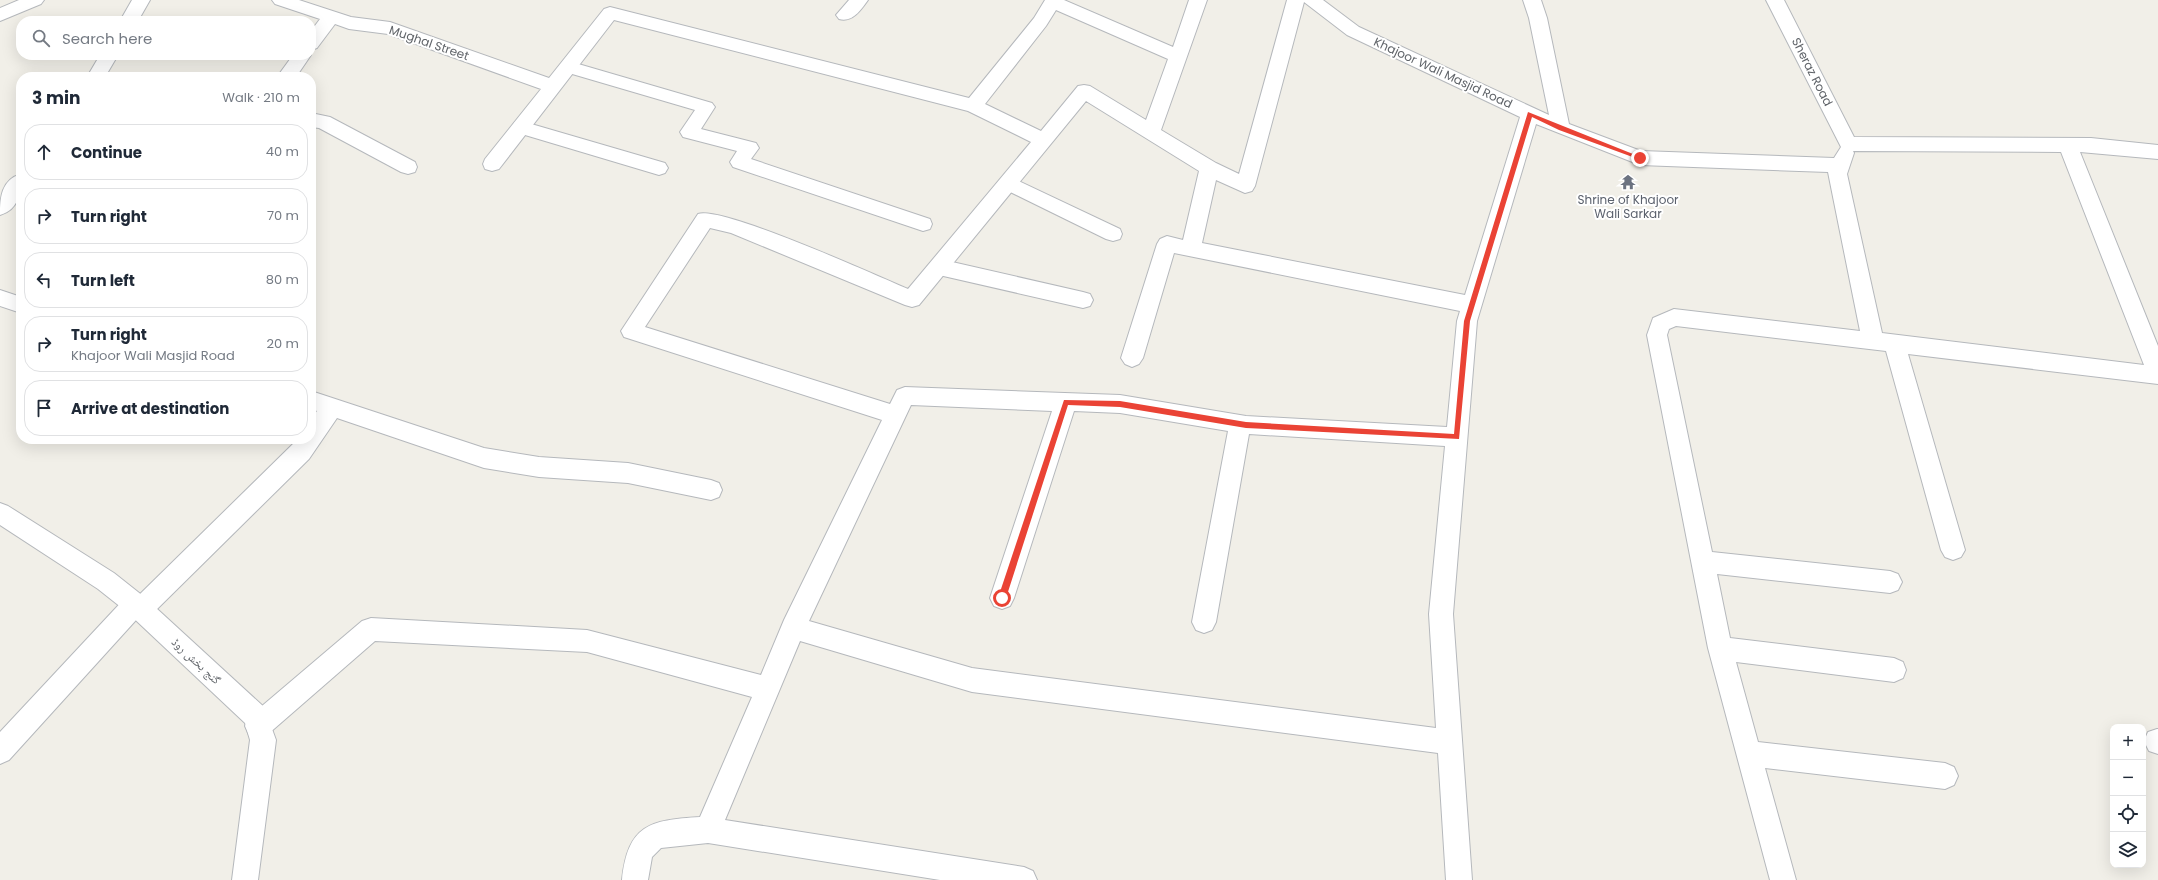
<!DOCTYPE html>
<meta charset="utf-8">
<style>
:root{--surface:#fff;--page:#f6f6f7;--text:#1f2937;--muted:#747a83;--line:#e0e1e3}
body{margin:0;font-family:Poppins,"Noto Naskh Arabic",sans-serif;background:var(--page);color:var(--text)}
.controls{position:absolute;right:12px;bottom:12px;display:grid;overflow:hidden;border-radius:8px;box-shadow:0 4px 16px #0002}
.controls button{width:36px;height:36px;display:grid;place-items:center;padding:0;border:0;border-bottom:1px solid var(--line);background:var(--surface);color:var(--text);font:20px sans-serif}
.stop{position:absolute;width:12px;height:12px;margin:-9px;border:3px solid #ea4335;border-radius:50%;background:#fff}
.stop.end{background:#ea4335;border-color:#fff;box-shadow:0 1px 4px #0008}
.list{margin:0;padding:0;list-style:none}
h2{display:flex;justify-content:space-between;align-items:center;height:52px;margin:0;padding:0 16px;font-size:17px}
h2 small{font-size:13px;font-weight:400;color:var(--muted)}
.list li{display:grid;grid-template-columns:26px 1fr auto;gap:12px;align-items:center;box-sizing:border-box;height:56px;margin:0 8px 8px;padding:0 8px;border:1px solid var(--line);border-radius:16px}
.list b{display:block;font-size:15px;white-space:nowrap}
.list p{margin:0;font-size:13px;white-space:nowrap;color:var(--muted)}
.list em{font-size:13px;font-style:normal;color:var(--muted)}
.icon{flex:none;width:22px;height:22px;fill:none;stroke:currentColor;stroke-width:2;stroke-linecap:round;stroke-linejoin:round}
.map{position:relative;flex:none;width:2158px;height:880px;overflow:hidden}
.search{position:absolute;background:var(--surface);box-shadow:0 4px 16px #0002;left:16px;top:16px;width:300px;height:44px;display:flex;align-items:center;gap:10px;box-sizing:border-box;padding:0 14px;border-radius:16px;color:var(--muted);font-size:15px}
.panel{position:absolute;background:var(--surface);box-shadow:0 4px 16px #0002;left:16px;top:72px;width:300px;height:372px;border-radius:16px}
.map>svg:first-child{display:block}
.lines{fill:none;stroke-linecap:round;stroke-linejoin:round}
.service-casing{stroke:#b5b8bc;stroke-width:2}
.minor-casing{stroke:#b5b8bc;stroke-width:2}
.tertiary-casing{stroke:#b5b8bc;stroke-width:2}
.service{fill:#fff;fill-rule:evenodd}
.minor{fill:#fff;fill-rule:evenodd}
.tertiary{fill:#fff;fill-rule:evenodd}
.route{fill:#ea4335}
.labels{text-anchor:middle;stroke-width:4;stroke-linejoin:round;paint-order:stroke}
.street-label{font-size:12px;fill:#5f6368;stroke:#fff}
.worship-label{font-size:12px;fill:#5b616d;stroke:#fff}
</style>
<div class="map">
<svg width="2158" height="880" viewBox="0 0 2158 880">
<rect width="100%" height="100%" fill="#f1efe8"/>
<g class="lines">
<!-- service casing -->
<g class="service-casing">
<path id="service" d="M568,61L712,103L715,107L701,129L756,143L759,148L751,159L930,219L932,224L930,229L923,231L733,167L730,162L737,151L683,137L680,132L695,110L562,71L559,67L562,63Z
M521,121L665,163L668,168L665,173L659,175L515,132L512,127L515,122Z
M1008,176L1120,229L1122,234L1120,239L1113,241L1106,239L1002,188L999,183L1002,178Z
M939,259L1083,292L1090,294L1093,300L1090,306L1083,308L939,275L932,272L929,267L932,262Z"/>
</g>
<!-- minor casing -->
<g class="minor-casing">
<path id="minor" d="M272,0H299L351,17L390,22L549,78L604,9L610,7L969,98L1034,18L1045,0H1064L1173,47L1189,0H1207L1161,130L1216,163L1239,174L1287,0H1323L1359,27L1549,115L1529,18L1523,0H1541L1547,18L1569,124L1641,151L1834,158L1841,147L1766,0H1784L1854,137L2091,138L2158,145V159L2080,152L2158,346V384L1908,354L1965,550L1961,557L1953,560L1945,557L1941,550L1886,351L1676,326L1669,329L1667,335L1712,552L1890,571L1898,574L1902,582L1898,590L1890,593L1717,574L1730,638L1894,658L1903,662L1906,670L1903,678L1894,682L1736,662L1758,742L1945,763L1954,767L1958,776L1954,785L1945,789L1765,768L1796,880H1770L1708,648L1647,335L1653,318L1674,309L1860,331L1828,172L1640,165L1536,124L1477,321L1453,614L1472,880H1446L1438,753L972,692L800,641L725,820L1024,867L1033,871L1037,880H940L708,843L661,848L652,857L648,880H622C628,825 649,820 700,817L752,697L587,652L375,641L267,735L258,738L249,735L245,726L249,717L362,621L371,618L587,630L761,675L784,620L882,420L624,337L621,331L698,214C723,206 875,275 908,289L1031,142L968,111L614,20L499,169L492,171L485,169L483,164L485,159L541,89L388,34L349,29L335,24L317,48L311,50V31L320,19L275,4ZM1304,2L1347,35L1520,117L1465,295L1202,243L1216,180L1245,193L1252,191L1255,186ZM1056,10L1168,59L1146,120L1090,86L1084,85L1078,86L1041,131L985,104L1046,26ZM1086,101L1199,171L1183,240L1167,236L1160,239L1157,244L1121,358L1125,364L1132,367L1139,364L1143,358L1174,253L1460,311L1457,321L1447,427L1246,416L1120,395L905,387L897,390L890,404L645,327L710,228L731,233L905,305L912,307L919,305ZM1853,151L2061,152L2144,365L1882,333L1847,174L1854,153ZM911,405L1052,411L990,598L994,606L1002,609L1010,606L1014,598L1074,411L1120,413L1228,431L1192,622L1196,630L1204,633L1212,630L1216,622L1249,434L1445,446L1429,614L1436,728L972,668L809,621Z
M849,0H868C861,10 852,23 839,19L836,15Z
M293,55H311L296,77H277Z
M311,113L330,117L415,162L417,167L415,172L408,174L401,172L319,128L311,127Z
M0,290L21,297V313L0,306Z
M311,391L484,448L539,457L628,463L711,480L719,483L722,490L719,497L711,500L628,483L539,477L484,468L337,418L309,459L149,617L141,620L137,619L9,760L0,764V732L127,596L135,593L139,595L298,439H311V419L317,411L311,409Z
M2157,729H2158V754L2149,751L2144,741L2148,732Z"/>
</g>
<!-- tertiary casing -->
<g class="tertiary-casing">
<path id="tertiary" d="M19,0H44L41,4L0,21V8Z
M132,0H150L138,21H120Z
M100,55H118L105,77H87Z
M21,174C21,191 20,209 0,215C0,198 1,180 21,174Z
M0,503L8,506L114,573L143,596L264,707L276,740L258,880H232L250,740L245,723L127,612L98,589L0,525Z"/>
</g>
<!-- service -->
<use href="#service" class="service"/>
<!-- minor -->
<use href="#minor" class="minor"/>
<!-- tertiary -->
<use href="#tertiary" class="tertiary"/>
</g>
<!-- route -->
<path class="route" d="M1528,112L1643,158L1638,159L1559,130L1532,117L1470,321L1459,439L1246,428L1120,407L1068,405L1006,598L1002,601L1000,600L998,598L1064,400L1120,401L1246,422L1454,434L1464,321Z"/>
<!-- icons -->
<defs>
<g id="temple-bare" transform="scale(1.2)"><path d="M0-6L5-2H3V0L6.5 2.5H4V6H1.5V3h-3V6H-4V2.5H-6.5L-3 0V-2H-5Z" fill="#6b7280" stroke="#fff" stroke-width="2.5" paint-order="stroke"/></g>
</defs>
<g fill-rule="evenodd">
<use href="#temple-bare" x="1628" y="182"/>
</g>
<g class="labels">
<!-- street labels -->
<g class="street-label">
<text transform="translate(429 43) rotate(19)" y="4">Mughal Street</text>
<text transform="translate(1812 72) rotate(63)" y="4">Sheraz Road</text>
<text transform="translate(1443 73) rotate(25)" y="4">Khajoor Wali Masjid Road</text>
<text transform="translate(196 661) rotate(43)" y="4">گنج بخش روڈ</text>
</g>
<!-- worship labels -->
<g class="worship-label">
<text x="1628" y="204">Shrine of Khajoor<tspan x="1628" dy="14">Wali Sarkar</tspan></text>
</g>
</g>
</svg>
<div class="controls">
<button>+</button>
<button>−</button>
<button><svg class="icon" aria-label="locate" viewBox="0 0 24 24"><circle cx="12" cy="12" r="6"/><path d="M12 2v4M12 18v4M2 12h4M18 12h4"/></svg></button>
<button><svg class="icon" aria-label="layers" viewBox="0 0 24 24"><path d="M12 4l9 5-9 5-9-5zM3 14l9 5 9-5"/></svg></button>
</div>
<div class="stop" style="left:1002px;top:598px"></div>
<div class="stop end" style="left:1640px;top:158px"></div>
<div class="search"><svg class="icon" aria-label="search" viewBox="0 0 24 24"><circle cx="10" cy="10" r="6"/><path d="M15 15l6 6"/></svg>Search here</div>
<section class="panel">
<h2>3 min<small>Walk · 210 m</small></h2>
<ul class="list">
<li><svg class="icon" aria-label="ahead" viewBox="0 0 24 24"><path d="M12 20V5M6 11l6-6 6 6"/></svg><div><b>Continue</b></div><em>40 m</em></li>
<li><svg class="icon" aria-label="right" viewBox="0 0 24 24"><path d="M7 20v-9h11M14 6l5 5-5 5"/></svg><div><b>Turn right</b></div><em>70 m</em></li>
<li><svg class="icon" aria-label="left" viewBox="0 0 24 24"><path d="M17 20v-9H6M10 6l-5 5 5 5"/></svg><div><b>Turn left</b></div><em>80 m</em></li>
<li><svg class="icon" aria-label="right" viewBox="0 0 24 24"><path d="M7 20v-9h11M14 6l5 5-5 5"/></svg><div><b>Turn right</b><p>Khajoor Wali Masjid Road</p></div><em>20 m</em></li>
<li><svg class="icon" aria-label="arrive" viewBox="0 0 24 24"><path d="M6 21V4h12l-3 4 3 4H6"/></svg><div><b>Arrive at destination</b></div></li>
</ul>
</section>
</div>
